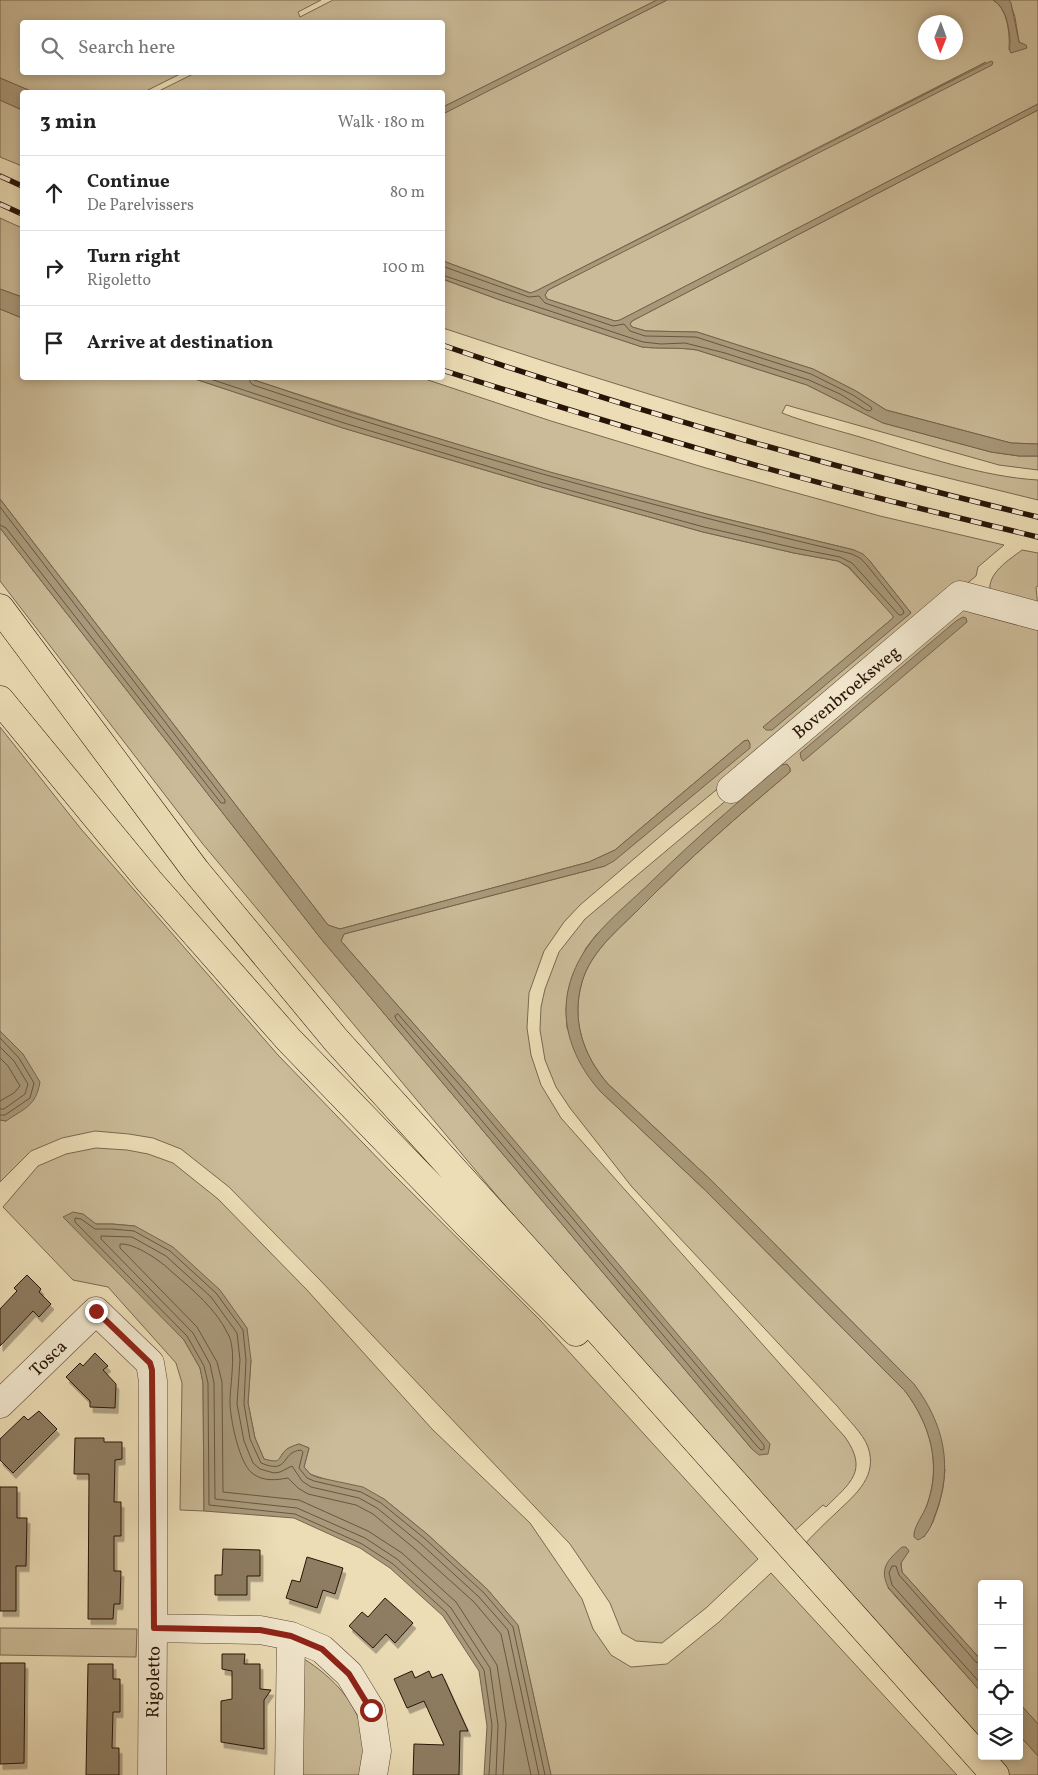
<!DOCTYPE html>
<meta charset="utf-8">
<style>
:root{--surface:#fff;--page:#f2f2f2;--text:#222;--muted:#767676;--line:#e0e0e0}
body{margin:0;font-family:Vollkorn,serif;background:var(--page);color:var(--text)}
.controls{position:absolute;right:15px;bottom:15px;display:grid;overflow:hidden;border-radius:5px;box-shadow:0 2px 8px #0003}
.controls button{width:45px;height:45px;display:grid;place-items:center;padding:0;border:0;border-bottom:1px solid var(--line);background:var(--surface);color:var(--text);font:25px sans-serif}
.compass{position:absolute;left:918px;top:15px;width:45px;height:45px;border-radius:50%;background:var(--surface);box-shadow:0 2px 8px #0003;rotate:181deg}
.stop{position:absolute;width:15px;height:15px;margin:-11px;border:4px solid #8f2418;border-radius:50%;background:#fff}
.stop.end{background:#8f2418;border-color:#fff;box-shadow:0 1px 5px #0008}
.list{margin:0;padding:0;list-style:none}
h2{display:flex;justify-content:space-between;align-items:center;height:65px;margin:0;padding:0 20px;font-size:21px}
h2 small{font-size:16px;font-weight:400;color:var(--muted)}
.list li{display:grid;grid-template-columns:32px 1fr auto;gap:15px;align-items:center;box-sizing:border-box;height:75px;padding:0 20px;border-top:1px solid var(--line)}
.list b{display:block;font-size:19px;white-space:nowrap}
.list p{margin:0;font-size:16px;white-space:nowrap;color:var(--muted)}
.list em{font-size:16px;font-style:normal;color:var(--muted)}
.icon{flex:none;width:28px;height:28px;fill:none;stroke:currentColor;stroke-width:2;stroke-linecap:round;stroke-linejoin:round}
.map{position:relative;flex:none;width:1038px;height:1775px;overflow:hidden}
.search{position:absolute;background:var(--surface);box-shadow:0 2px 8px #0003;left:20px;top:20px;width:425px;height:55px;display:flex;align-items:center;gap:12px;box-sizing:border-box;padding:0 18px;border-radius:5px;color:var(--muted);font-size:19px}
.panel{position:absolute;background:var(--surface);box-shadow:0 2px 8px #0003;left:20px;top:90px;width:425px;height:290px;border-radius:5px}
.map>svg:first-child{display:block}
.green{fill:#cbbb98;stroke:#7a6850;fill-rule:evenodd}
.water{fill:#a9997a;stroke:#75644c}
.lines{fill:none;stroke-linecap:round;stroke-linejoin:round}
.shore{stroke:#685640;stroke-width:1}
.building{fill:#8e7d62;stroke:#281407;filter:url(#shadow)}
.minor-casing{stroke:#594633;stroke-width:29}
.highway-casing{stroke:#281407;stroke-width:29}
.minor{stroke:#f3e9d0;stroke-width:28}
.highway{stroke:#ecddb6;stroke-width:28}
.rail-casing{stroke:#281407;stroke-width:5.5}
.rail{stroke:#f3e9d0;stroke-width:4;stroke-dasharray:11;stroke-linecap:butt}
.route{stroke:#8f2418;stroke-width:6}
.labels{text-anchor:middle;stroke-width:5;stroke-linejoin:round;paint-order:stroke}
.street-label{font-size:18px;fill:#281407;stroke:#f3e9d0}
</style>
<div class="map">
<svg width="1038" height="1775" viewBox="0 0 1038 1775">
<defs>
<filter id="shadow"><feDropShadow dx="3" dy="5.5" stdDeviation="0" flood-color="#0004"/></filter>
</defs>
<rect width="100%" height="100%" fill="#ecddb6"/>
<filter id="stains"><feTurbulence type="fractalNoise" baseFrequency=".004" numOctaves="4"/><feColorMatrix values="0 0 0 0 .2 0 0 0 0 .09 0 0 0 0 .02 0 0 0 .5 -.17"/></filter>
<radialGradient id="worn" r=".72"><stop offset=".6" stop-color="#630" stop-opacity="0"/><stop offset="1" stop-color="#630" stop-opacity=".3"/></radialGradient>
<!-- green -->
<path class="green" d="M0,0H321L298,12L300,17L333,0H657L443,107L442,92H157L195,73L442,72V22H22V72L182,73L144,92H33L0,78Z
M667,0H993C1008,9 1010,34 1009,50L1022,44L1019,42L1015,17L1009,0H1038V104L620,320L615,321L547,299L545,295L548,290L986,62L536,291L531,293L443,261L442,114ZM926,22H956V52H926Z
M0,100L22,110V166L0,157Z
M1038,110V444L1011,443L886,410L856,391L813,369L697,332L646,331L632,327L630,324L632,321Z
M0,218L22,228V297L0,289Z
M442,279L500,300L642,347C660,349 679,347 697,350L807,385L883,423L991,452L1019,456H1038V470L999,465L786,405L782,413C810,424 841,431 870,440C922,456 984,477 1038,480V500C982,486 925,473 869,458C726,419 584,375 443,328Z
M0,309L22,318V378H192L343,428L542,487L703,532L794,553L838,561L848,567L894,616L893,618L764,727L911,613L869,560L854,550C752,525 649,501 549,472C448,442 348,411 248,378H422L551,421L706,468L880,516L1004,545L978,567L976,576L670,828L580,905L564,922L544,951L529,993L527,1028L531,1055L541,1085L561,1118L845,1437C869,1471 850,1483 826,1507L823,1505L790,1535L538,1245L202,843L0,581V528L322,940L752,1449L470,1088L341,941L344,934L605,866L750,744L748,740L744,741L615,850L589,862L340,929L328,925L0,499Z
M1022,550L1038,553V586L1036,587L1038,609L990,592C987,573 1009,560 1022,550Z
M962,608L1038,623V1724L1019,1703V1584H982V1661L902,1572L901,1563L906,1547L888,1588L982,1693V1747L802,1547C813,1535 825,1523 837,1512C856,1494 878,1476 868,1447C863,1433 847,1419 838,1407L632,1187L570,1108L556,1087L545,1060L540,1030L541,1007L545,989L559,952L585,919L785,751ZM787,764L790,769V772C738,816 687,860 640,908C618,930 591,951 582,982C571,1020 583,1055 608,1084L713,1182L914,1384L945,1470L943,1488L939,1505L933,1522L924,1537L914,1534C917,1523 925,1513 928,1502C941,1462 930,1424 905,1391L705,1190L600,1091L567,1028L566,1009L568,993L572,977L586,948L596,935L712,825Z
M0,727L81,829L278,1055L392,1173L540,1320L758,1559L706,1608L662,1643L636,1641L622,1633L610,1603L570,1544L319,1279L229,1187L181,1149L153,1138L129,1134L95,1131L62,1138L31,1151L0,1182V1120L6,1121L23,1054L0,1031Z
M96,1148L127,1150L148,1154L173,1163L218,1199L307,1290L432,1429L530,1523L582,1599L593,1629L611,1655L631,1667L667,1664L719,1622L771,1573L957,1775H551L518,1626L487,1589L427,1534L384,1499L310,1474L304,1467L309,1448L299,1444C295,1446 290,1447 287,1449C275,1459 285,1465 264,1459L255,1438L248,1403L251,1360L135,1226L112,1224H95L83,1214L184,1340L200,1368L203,1383L204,1511L180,1510L182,1383L176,1363L108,1287L73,1280L3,1207L38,1166L66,1154Z
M0,1628L137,1629L136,1657L0,1655Z
M304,1659C333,1677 360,1705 364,1740C365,1752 364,1764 364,1775H298Z
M1019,1735L1038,1756V1775H1006L990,1756H1019Z"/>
<!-- water -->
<path class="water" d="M657,0H667L443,114V107Z
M993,0H1009L1011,3L1019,42L1026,45L1027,48L1011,53C1008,48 1010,46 1010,41C1009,27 1006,7 993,0Z
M991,61L993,62L992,65L548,290L545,295L547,299L615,321L620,320L1038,104V110L632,321L630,324L632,327L646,331L697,332L813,369L856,391L886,410L1011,443L1038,444V456H1019L991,452L883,423L807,385L697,350C679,347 660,349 642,347L500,300L443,279V261L530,293L536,291Z
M0,78L33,92H22V110L0,100Z
M0,289L22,297V318L0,309Z
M192,378H248L350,412L550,472L714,516L854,550L863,554L869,560L911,613L772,730H766L763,727L893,618V616L849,567L838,561L794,553L703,532L542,487L343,428Z
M0,499L328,925L340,929L589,862L615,850L744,741L748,740L750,744V748L614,861L605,866L344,934L341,941L470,1088L770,1444L768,1454L759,1455L752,1449L322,940L0,528Z
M963,617L966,618L967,622L807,758L803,761L801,758L800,753L956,621Z
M787,764L790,768V772C738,816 688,859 640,908C618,930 591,951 582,982C571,1020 583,1055 608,1084L713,1182L914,1384C944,1424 954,1467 935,1515C932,1524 928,1536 918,1540L914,1537C913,1527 924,1514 927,1505C942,1465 930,1424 905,1391L705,1190L600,1091C563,1049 553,998 586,949C602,924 633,900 654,879C695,839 738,802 781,765Z
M0,1031L23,1054L40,1082C36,1106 25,1108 6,1121L0,1120Z
M73,1212L83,1214L96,1224H112L135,1226L173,1247L220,1290L247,1328L251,1360L248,1403L255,1438L264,1459C283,1464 276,1459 287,1449C290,1447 295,1445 299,1444L309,1448L304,1467L310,1474L316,1477L363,1487L384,1499L427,1534L487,1589L518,1625L551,1775H484L487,1726L479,1671L443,1616L390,1568L360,1548L294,1518L204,1511L203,1383L200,1368L184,1340L63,1217Z
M902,1547H906L909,1551L901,1563L902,1572L982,1661V1693L888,1587C879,1568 888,1560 902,1547Z
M1019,1703L1038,1724V1756L1019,1735Z"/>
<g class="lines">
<!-- shore -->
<path class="shore" d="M442,266L529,297L539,296L545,303L613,326L624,324L630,331L645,336L696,337L811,374L853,395L871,407L872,409L870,411L866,410L840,394L809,380L725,353L685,343L661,344L643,342L442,275
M207,378L344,423L543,483L704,527L795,548L840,557L852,563L899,615H901L904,613L903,610L866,564L860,558L852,554C650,506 450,451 253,385L250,382V378
M0,507L225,800V803H221L6,528L0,525
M398,1014L466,1092L764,1445V1449L761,1450L756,1445L396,1019L395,1016Z
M0,1038L19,1058L34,1083L30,1098L5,1115H0
M0,1047L14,1061L28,1084L25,1094L4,1109H0
M0,1058L8,1066L20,1086L14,1093L0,1101
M982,1664L976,1662L899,1575L896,1566H892L889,1573L892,1585L982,1685
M489,1775L492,1725L484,1670L446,1612L393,1564L362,1544L295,1514L209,1505L208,1383L204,1366L187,1336L75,1222V1218L81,1219L95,1229H112L134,1231L170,1251L216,1293L243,1330L246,1360L244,1404L250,1439L261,1463C290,1475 280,1452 301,1450L303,1452L299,1468L307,1478L314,1481L361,1492L381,1503L424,1538L484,1593L513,1627L545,1775
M496,1775L498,1725L490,1668L451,1608L397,1559L365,1538L297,1508L215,1499L214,1383L210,1364L193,1333L101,1239V1236L132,1237L166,1256L211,1297L237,1333L240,1360L237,1404L244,1441L253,1463L260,1469L274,1473L280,1472L292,1466L302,1481L311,1487L359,1498L377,1508L420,1543L479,1597L508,1630L539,1775
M503,1775L506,1724L497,1665L456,1602L402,1553L368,1531L299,1500L223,1492L222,1382L217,1362L197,1327L120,1248V1244C135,1243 161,1261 172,1272C193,1290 216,1309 228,1334C237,1350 230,1384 230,1402C230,1418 239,1463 252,1473C263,1482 277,1480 288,1478L298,1488L308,1494L356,1505L373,1514L415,1549L474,1602L501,1634L531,1775"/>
</g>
<!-- building -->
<path class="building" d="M27,1275L41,1289L39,1292L51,1304L39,1317L33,1311L0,1346V1309L17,1291L14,1288Z
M95,1353L108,1366L103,1370L116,1384L115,1408L90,1407V1401L66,1377L80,1363L83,1366Z
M39,1411L57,1429L13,1473L0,1460V1439L24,1416L28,1420Z
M75,1438H104V1442H122V1459L115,1460L114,1502H121V1536H114V1571H121L120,1604H114L113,1619H88L89,1474H74Z
M0,1487H17V1518H27L26,1566H16V1611H0Z
M223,1549L260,1550V1576H247V1595H215V1575H222Z
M307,1557L343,1568L335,1594L323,1590L317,1608L286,1598L292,1580L300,1582Z
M385,1598L413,1623L395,1643L386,1634L373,1648L349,1626L362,1612L368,1617Z
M222,1654H245L244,1664H260V1689L271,1690L264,1700V1749L221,1742V1701L232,1699V1671L222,1669Z
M0,1663H25L24,1763L0,1764Z
M88,1664H113V1679H120V1712H113L112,1748H119V1775H86Z
M412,1671L415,1678L429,1671L432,1678L442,1674L468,1731H460L459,1775H413L414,1744L444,1745L424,1701L407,1708L394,1679Z"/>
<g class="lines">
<!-- minor casing -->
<g class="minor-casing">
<path id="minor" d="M731,789L960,595L1038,616
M0,1404L96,1311L150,1363L153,1381V1628L152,1775
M153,1628L260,1630L291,1636L322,1649L349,1674L371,1710L377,1751L373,1775
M289,1775L291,1636"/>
</g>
<!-- highway casing -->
<g class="highway-casing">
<path id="highway" d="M0,608L196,871L336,1040L537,1262L995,1775
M0,700L149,881L289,1040L468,1225L576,1332"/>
</g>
<!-- minor -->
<use href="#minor" class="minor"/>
<!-- highway -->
<use href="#highway" class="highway"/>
<!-- rail casing -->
<g class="rail-casing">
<path id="rail" d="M0,176L22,186
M0,204L22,214
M442,345C638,412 837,469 1038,517
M442,370C537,400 632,430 727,457C830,487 934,512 1038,537"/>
</g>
<!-- rail -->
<use href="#rail" class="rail"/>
</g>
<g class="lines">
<!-- route -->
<path class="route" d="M96,1311L150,1363L152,1370L154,1628L260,1630L291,1636L322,1649L349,1674L371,1710"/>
</g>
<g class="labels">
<!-- street labels -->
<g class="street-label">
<text transform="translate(846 692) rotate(-40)" y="6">Bovenbroeksweg</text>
<text transform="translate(48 1358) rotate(-44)" y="6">Tosca</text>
<text transform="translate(153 1682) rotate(-89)" y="6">Rigoletto</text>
</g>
</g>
<rect width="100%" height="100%" filter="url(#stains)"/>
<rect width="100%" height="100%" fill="url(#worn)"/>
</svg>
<div class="controls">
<button>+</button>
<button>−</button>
<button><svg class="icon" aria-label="locate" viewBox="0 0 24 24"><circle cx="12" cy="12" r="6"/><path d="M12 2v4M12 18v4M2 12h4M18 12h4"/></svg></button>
<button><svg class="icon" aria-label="layers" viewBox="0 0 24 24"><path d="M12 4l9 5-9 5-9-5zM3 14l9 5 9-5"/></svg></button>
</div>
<svg class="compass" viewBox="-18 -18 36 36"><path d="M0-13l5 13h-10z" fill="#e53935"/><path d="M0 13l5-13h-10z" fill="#767676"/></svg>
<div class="stop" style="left:371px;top:1710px"></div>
<div class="stop end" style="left:96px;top:1311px"></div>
<div class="search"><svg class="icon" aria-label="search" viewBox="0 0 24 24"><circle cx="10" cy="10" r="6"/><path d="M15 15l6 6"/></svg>Search here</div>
<section class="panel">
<h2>3 min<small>Walk · 180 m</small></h2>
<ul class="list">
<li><svg class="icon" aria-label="ahead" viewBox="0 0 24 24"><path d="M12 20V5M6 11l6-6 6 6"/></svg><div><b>Continue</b><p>De Parelvissers</p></div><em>80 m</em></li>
<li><svg class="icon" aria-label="right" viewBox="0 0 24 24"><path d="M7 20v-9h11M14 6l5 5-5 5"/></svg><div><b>Turn right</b><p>Rigoletto</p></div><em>100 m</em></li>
<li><svg class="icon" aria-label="arrive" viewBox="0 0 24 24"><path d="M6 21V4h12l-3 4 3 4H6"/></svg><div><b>Arrive at destination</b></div></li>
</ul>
</section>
</div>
